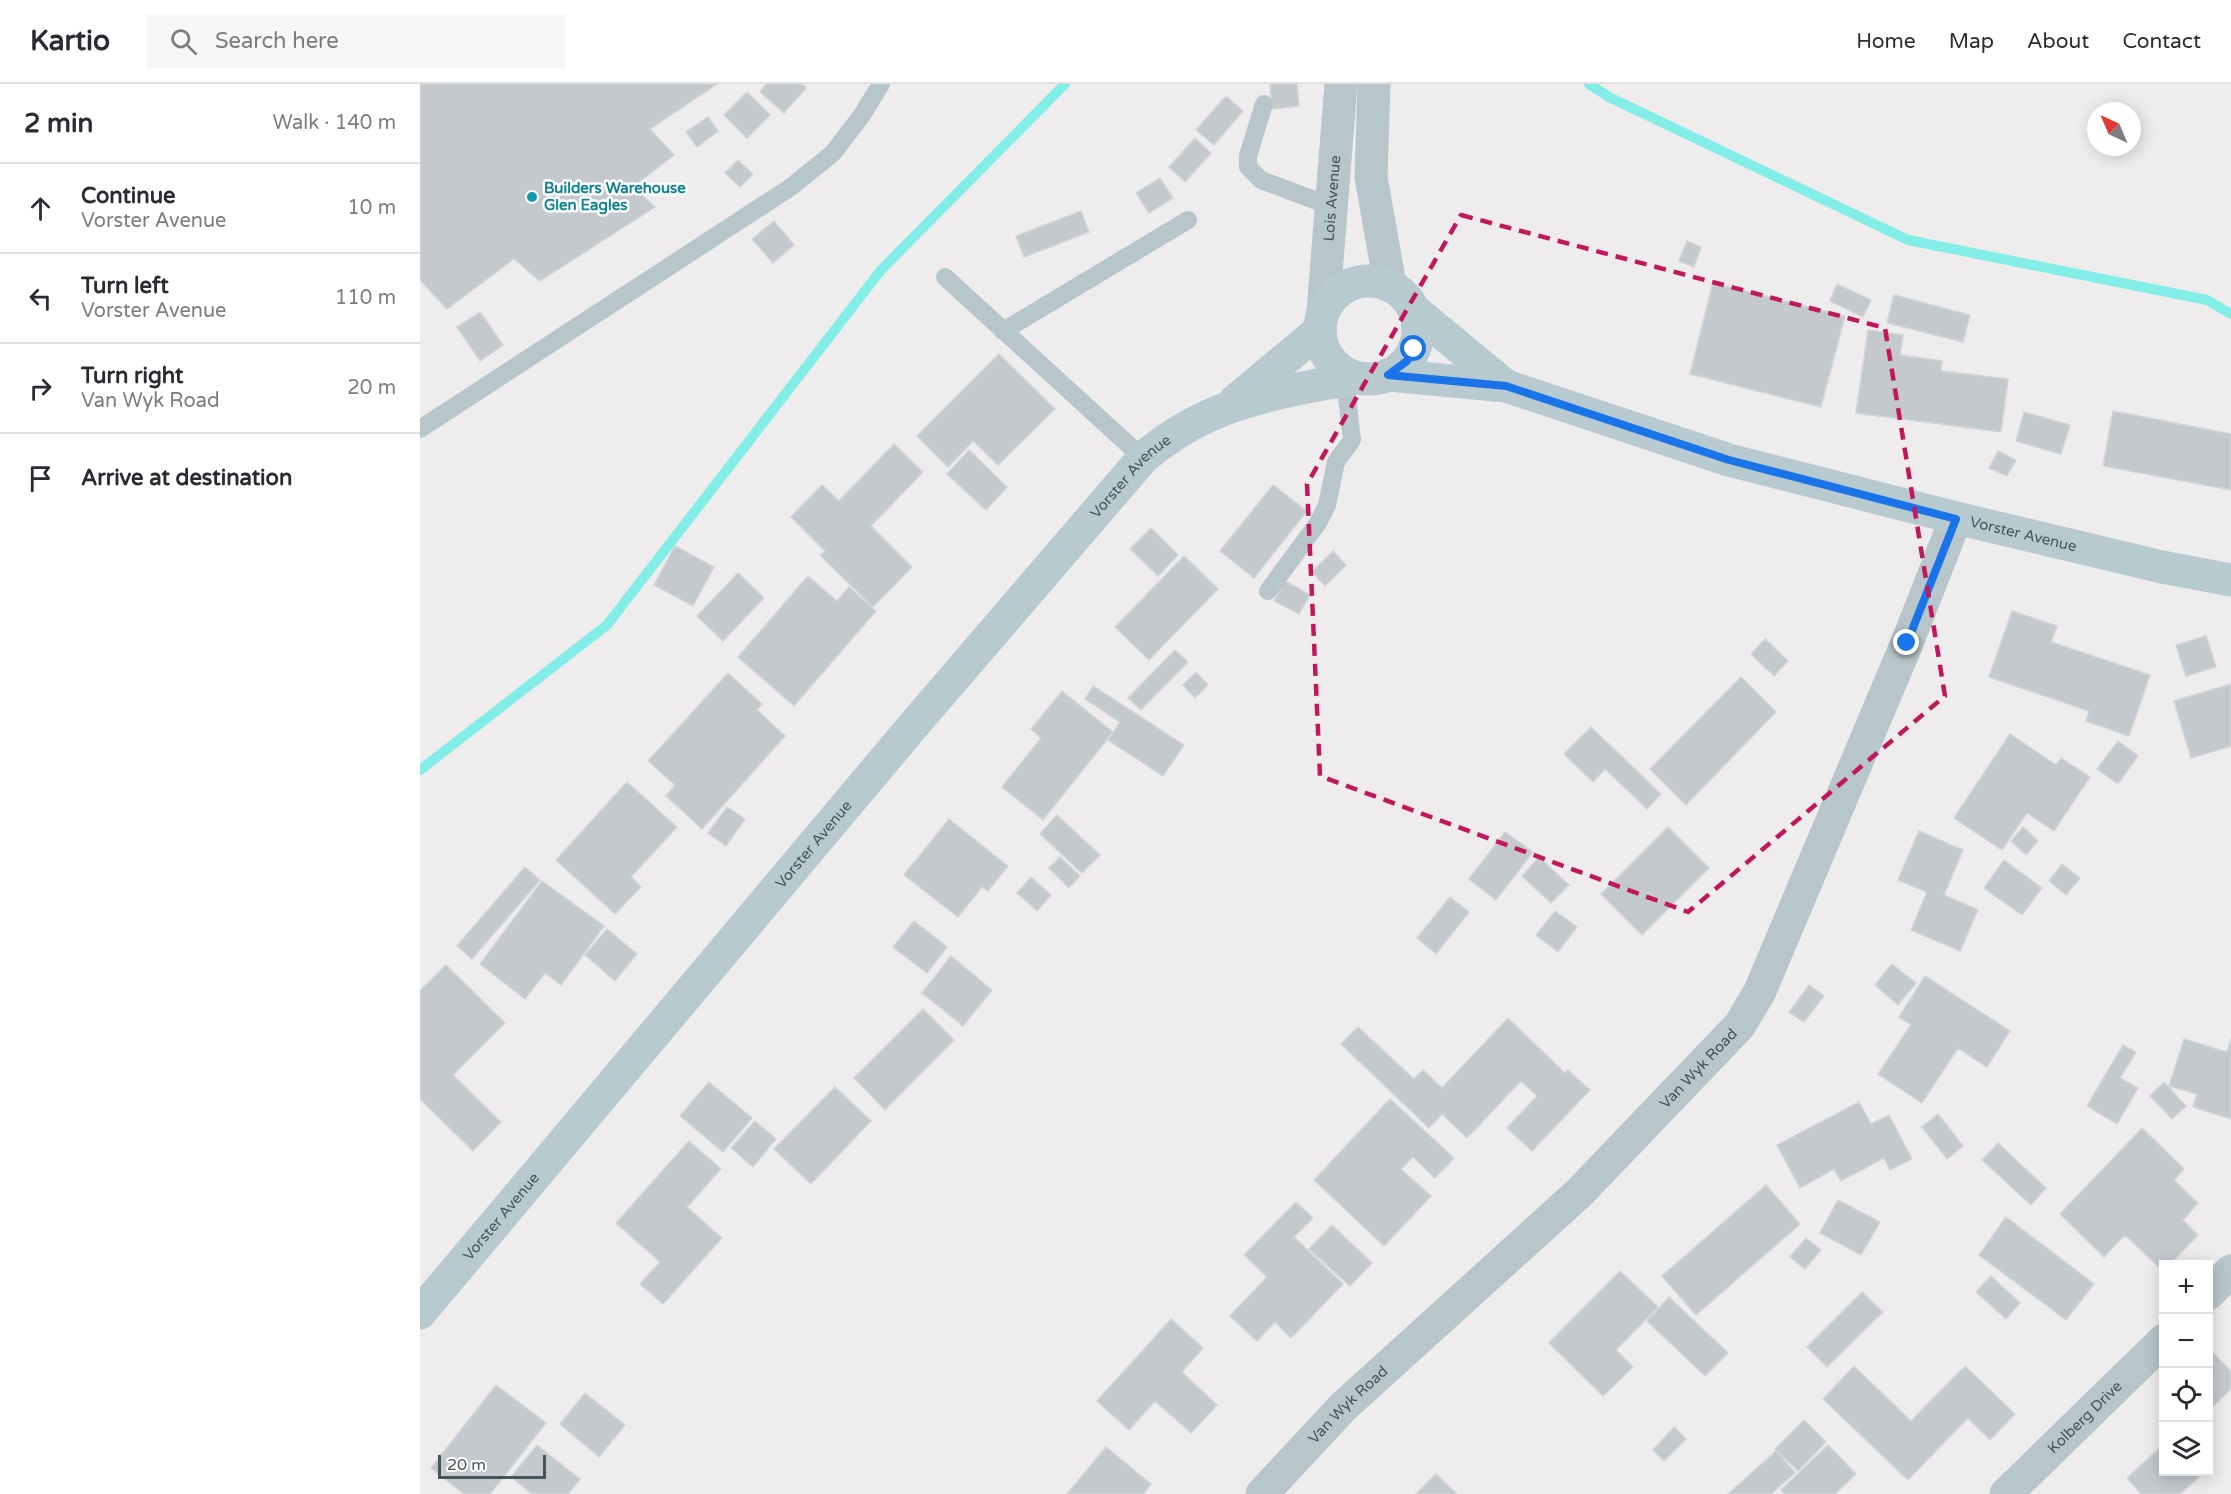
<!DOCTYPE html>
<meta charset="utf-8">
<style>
:root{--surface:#fff;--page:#f7f7f7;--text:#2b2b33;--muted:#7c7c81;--line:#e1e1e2}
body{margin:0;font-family:"Varela Round",sans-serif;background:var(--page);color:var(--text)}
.controls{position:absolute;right:18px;bottom:18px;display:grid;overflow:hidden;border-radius:0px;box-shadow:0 3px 15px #0003}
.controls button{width:54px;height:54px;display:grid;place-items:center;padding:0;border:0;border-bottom:2px solid var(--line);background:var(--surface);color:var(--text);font:30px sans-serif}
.compass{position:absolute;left:1667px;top:18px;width:54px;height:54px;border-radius:50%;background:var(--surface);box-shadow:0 3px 15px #0003;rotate:316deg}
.scale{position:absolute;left:18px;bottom:15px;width:108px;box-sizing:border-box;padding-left:6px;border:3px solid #44565a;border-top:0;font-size:16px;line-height:21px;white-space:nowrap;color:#44565a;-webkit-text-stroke:4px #fff;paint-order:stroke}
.stop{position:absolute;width:18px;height:18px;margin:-14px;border:4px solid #1a73e8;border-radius:50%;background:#fff}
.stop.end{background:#1a73e8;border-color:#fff;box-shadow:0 2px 6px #0008}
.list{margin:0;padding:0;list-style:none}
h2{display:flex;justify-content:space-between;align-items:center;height:78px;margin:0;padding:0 24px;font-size:26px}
h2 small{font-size:20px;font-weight:400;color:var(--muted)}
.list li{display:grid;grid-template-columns:39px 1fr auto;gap:18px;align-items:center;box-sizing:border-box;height:90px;padding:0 24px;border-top:2px solid var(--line)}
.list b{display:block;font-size:22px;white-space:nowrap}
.list p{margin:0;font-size:20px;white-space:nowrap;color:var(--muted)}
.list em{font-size:20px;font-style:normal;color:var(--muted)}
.icon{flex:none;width:33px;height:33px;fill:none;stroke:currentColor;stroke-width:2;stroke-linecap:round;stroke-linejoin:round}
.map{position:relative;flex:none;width:1811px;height:1410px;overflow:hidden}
header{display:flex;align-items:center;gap:36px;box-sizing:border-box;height:84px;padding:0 30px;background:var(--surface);border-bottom:2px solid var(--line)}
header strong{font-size:28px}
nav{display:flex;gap:33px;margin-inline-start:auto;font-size:21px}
.search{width:420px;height:54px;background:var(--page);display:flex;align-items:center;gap:15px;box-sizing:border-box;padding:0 21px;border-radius:0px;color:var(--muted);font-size:22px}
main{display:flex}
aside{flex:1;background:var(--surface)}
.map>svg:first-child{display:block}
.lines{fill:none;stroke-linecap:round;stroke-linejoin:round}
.stream{stroke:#83eee7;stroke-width:10}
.building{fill:#c3c9cd;stroke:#d0d5d8;stroke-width:1.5}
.service{stroke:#b7c6ca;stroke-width:18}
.minor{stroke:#b7c6ca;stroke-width:33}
.tertiary{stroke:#b7c6ca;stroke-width:33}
.secondary{stroke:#b7cad0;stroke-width:33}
.route{stroke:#1a73e8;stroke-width:8}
.marked{fill:none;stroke:#c2185b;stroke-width:4.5;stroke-dasharray:12 8;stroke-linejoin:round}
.culture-dot{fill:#0f9aa8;stroke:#fff;stroke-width:2}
.labels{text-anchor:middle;stroke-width:5;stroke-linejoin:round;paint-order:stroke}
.culture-label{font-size:15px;font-weight:bold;fill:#0d838f;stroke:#fff;text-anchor:start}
.street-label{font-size:15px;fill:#44565a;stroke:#fff}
</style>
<header>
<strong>Kartio</strong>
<div class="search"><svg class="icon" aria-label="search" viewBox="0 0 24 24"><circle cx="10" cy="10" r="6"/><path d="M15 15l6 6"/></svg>Search here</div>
<nav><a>Home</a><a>Map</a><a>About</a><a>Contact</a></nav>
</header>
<main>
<aside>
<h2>2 min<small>Walk · 140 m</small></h2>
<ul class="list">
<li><svg class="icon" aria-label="ahead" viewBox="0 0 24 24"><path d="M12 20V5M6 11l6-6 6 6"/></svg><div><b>Continue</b><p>Vorster Avenue</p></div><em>10 m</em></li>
<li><svg class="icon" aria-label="left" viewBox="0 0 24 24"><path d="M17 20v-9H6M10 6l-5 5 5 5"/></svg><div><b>Turn left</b><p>Vorster Avenue</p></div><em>110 m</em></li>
<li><svg class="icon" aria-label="right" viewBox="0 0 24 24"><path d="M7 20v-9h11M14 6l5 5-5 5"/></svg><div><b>Turn right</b><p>Van Wyk Road</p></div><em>20 m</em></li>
<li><svg class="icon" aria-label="arrive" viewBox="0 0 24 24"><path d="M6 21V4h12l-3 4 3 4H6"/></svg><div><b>Arrive at destination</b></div></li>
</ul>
</aside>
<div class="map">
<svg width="1811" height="1410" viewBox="0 0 1811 1410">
<rect width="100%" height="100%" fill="#efeced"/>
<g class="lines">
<!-- stream -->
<path class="stream" d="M1169,0L1189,13L1488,156L1787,216L1811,230
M0,686L187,541L461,186L645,0"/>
</g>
<!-- building -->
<path class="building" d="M0,0H297L230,45L254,71L213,103L235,123L120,197L94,175L27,225L0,196Z
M346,0H382L386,4L364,29L340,8Z
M850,0H877L879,22L852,25Z
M327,8L350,31L327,54L304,31Z
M806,12L823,27L794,61L776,46Z
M288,33L298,47L277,63L266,48Z
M775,54L791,69L765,98L749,83Z
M318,76L333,90L320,103L305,89Z
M740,94L753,114L729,129L716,109Z
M661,127L669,148L604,173L596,152Z
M354,137L374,161L353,179L332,155Z
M1267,157L1281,163L1274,183L1259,177Z
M1293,199L1425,232L1401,323L1270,290Z
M1417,200L1451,216L1443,233L1410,217Z
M1474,211L1550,231L1543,258L1467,239Z
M60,228L83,261L60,277L37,243Z
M1448,246L1483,251L1480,271L1522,277L1521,287L1588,295L1581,348L1436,329Z
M579,270L635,325L578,381L553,357L528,383L497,352Z
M1693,327L1811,350V406L1683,382Z
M1604,328L1650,341L1641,370L1596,357Z
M474,360L503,388L451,442L492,483L453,523L400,471L405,467L371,433L402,401L419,417Z
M549,366L587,403L566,426L527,390Z
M1578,367L1596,376L1587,392L1569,384Z
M853,401L887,427L834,494L800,467Z
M731,444L758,471L738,492L710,465Z
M255,462L294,483L273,522L234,501Z
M913,467L926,481L905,502L892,488Z
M764,472L798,505L729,576L695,543Z
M318,489L344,514L303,557L277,532Z
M388,492L417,517L429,503L456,527L374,622L318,573Z
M865,497L890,511L879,530L854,517Z
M1592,527L1637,542L1631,558L1730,591L1709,652L1666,637L1669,627L1569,593Z
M1786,552L1796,583L1766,592L1756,561Z
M1345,555L1368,577L1354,592L1331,570Z
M755,566L768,578L721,626L708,614Z
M776,588L788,601L775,614L763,601Z
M308,589L342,620L337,626L365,652L282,745L246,712L255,701L228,677Z
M1321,593L1356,628L1266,721L1230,685Z
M1811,600V662L1771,674L1754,617Z
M673,602L764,661L743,692L688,656L700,638L665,615Z
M642,607L693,648L623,736L582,703L621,654L611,645Z
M1171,643L1241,710L1227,725L1185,685L1173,698L1144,670Z
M1590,650L1636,681L1641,674L1670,693L1634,747L1607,729L1582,766L1534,734Z
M1698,657L1718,672L1698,700L1677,685Z
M207,698L257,743L211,793L221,803L195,830L136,776Z
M307,723L325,735L306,762L288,749Z
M637,731L680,771L662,789L620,750Z
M529,735L588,782L568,807L562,803L538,833L484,791Z
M1248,743L1289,784L1222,851L1181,810Z
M1603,743L1618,757L1606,771L1591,757Z
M1499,747L1543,766L1524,811L1558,826L1540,867L1491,846L1507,808L1478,796Z
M1085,748L1113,768L1076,816L1049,795Z
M640,773L660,792L649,804L629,784Z
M1119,773L1149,801L1131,819L1102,792Z
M1584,776L1622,804L1602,831L1564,804Z
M1642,780L1660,794L1646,811L1629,797Z
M105,783L120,796L52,875L37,862Z
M611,793L631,811L617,827L597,809Z
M122,797L184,842L141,901L125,889L105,915L60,880Z
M1030,813L1049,828L1016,870L997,854Z
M1135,827L1157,843L1138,868L1116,851Z
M494,837L527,863L507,889L473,863Z
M187,845L217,870L195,897L165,871Z
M531,872L572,906L543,942L502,909Z
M1472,880L1496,899L1478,921L1455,901Z
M26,881L85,939L33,991L81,1038L53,1067L0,1015V907Z
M1505,892L1590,947L1567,983L1538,964L1502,1019L1458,990L1491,941L1479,933Z
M1389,901L1404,912L1384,938L1369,928Z
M503,925L534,956L465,1026L434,994Z
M1088,934L1145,989L1148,986L1170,1006L1112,1067L1087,1044L1117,1012L1101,997L1047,1054L1022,1030L1009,1044L921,960L938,943L994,995L1003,986L1022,1004Z
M1764,955L1807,968L1811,955V1035L1773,1023L1777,1010L1749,1002Z
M1703,961L1716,968L1700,994L1718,1004L1697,1040L1667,1022Z
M289,998L332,1034L303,1068L260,1032Z
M1744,998L1766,1022L1752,1035L1730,1012Z
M415,1003L451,1037L391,1100L354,1065Z
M970,1015L1034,1074L1015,1094L993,1073L981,1085L1011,1112L964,1162L894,1096Z
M1439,1018L1451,1040L1469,1031L1492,1075L1470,1086L1464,1074L1421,1097L1414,1085L1380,1104L1357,1061Z
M1518,1030L1543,1062L1527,1075L1502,1043Z
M335,1037L356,1055L333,1083L311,1064Z
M1722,1044L1764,1085L1754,1096L1778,1119L1763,1136L1778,1151L1750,1180H1744L1743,1187L1705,1151L1684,1173L1640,1130Z
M269,1057L301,1085L267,1123L302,1154L243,1220L220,1200L240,1178L196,1139Z
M1578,1059L1626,1104L1611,1121L1562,1076Z
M1346,1101L1380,1140L1276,1231L1242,1192Z
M1418,1116L1460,1138L1441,1171L1400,1149Z
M876,1118L893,1134L874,1153L923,1200L871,1254L855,1238L837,1257L810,1232L847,1193L824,1171Z
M1586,1133L1674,1200L1646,1236L1559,1171Z
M912,1141L952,1179L930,1202L889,1165Z
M1386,1154L1401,1166L1385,1185L1370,1173Z
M1200,1187L1238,1223L1196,1266L1213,1283L1183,1312L1129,1259Z
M1571,1192L1600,1219L1586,1235L1556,1208Z
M1442,1208L1463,1228L1407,1283L1387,1263Z
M1249,1213L1308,1269L1285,1292L1227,1237Z
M751,1235L783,1264L762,1288L797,1321L771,1349L735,1317L709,1346L677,1317Z
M1791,1267L1811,1287V1305L1788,1327V1270Z
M1434,1282L1491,1337L1545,1282L1595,1330L1570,1356L1548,1334L1488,1396L1403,1315Z
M76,1301L126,1339L70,1410H44L11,1384Z
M165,1309L205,1341L179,1373L140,1340Z
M1384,1336L1406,1358L1378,1387L1355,1365Z
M1254,1343L1266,1355L1244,1377L1233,1366Z
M1744,1360V1388H1774L1779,1393L1760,1410H1721L1707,1394Z
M117,1361L160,1395L148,1410H112L91,1393Z
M1408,1361L1436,1390L1415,1410H1365L1361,1406Z
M686,1363L731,1400L723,1410H647Z
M1356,1367L1375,1389L1351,1410H1308Z
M1016,1390L1037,1410H996Z"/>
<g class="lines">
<!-- service -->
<path class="service" d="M844,20L828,72V83L841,96L913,123
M525,193L723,374
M583,247L768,136
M0,345L371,103L413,69L442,31L461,0
M848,507L898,439L907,421L916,378L932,356L925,296"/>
<!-- minor -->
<g class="minor">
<path d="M1788,1210L1811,1187"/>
<path id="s1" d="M842,1410L923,1323L1159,1109L1320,941L1340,907L1487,559L1536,434"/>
<path id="s2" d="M1586,1410L1744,1256"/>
</g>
<!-- tertiary -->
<g class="tertiary">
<path d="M954,0L951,93L970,201"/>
<path id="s3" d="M903,228L921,0"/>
</g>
<!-- secondary -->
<g class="secondary">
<circle cx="949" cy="246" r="49"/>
<path d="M994,226L1086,302"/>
<path id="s4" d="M968,291L1086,302L1309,376L1536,434L1742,483L1811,496"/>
<path d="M815,317L900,246"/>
<path id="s5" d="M0,1229L492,643L723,374C788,318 855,309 936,294"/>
</g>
</g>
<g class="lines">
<!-- route -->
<path class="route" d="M994,265L987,277L968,291L1086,302L1309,376L1536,435L1487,559"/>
</g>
<!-- marked area -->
<path class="marked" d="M1041,131L1465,244L1525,612L1268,828L900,692L887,400Z"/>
<!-- markers -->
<circle class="culture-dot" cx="112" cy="113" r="6"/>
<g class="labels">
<!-- culture labels -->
<g class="culture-label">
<text x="124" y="109">Builders Warehouse<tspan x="124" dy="17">Glen Eagles</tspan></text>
</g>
<!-- street labels -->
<g class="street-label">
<text dy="5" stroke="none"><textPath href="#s3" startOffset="114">Lois Avenue</textPath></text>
<text dy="5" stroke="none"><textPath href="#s5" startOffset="1098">Vorster Avenue</textPath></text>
<text dy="5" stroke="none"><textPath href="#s4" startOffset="657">Vorster Avenue</textPath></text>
<text dy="5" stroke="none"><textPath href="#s5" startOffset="612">Vorster Avenue</textPath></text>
<text dy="5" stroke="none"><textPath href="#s1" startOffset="610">Van Wyk Road</textPath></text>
<text dy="5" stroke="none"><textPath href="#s5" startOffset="126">Vorster Avenue</textPath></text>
<text dy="5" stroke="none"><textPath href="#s1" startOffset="124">Van Wyk Road</textPath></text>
<text dy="5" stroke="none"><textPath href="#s2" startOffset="110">Kolberg Drive</textPath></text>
</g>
</g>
</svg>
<div class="controls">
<button>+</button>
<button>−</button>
<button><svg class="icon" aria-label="locate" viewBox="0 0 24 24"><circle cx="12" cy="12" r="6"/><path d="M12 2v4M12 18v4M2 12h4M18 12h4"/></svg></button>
<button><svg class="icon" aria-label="layers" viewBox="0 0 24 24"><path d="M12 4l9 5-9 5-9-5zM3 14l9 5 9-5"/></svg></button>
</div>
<svg class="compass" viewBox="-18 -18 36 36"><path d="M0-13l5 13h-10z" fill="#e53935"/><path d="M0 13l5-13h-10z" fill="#7c7c81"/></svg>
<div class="scale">20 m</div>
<div class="stop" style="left:994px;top:265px"></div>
<div class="stop end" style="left:1487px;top:559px"></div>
</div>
</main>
